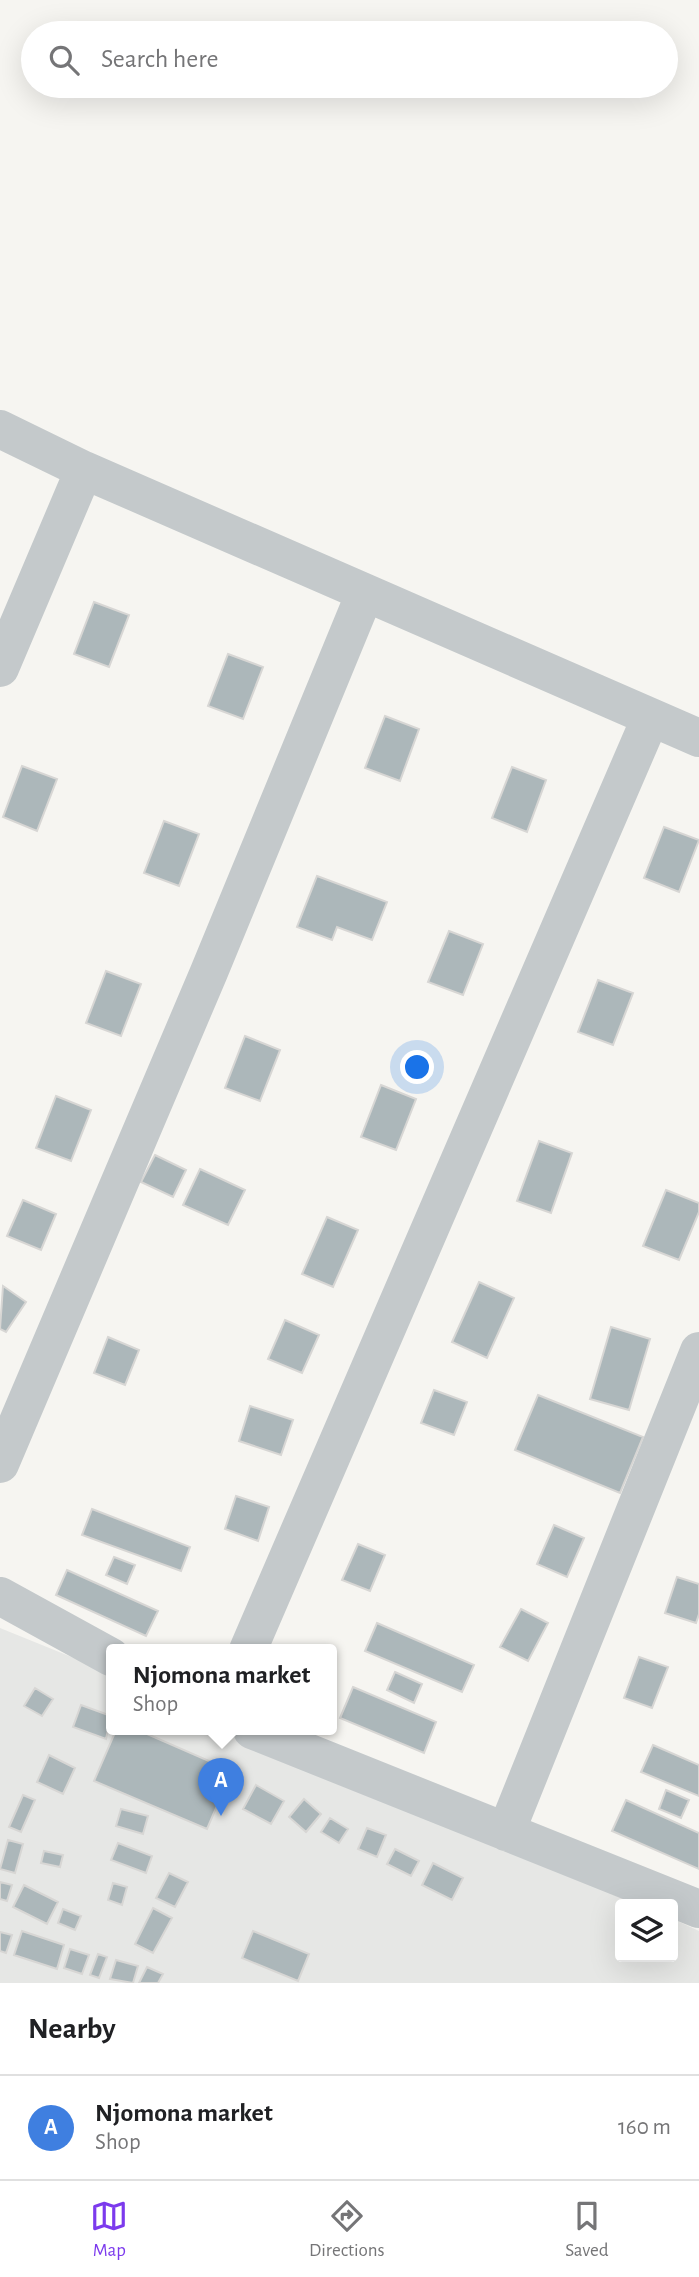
<!DOCTYPE html>
<style>
:root{--surface:#fff;--page:#f2f2f2;--text:#202124;--muted:#757577;--line:#e0e0e0;--accent:#7c3aed}
body{margin:0;font-family:"Alegreya Sans",sans-serif;background:var(--page);color:var(--text)}
.controls{position:absolute;right:21px;bottom:21px;display:grid;overflow:hidden;border-radius:7px;box-shadow:0 7px 28px #0002}
.controls button{width:63px;height:63px;display:grid;place-items:center;padding:0;border:0;border-bottom:2px solid var(--line);background:var(--surface);color:var(--text);font:35px sans-serif}
.you{position:absolute;left:418px;top:1068px;width:24px;height:24px;margin:-18px;border:5px solid #fff;border-radius:50%;background:#1a73e8;box-shadow:0 0 0 10px #1a73e833}
.badge{display:grid;place-items:center;width:46px;height:46px;border-radius:50%;background:var(--accent);color:#fff;font-size:23px;font-weight:700}
.pin{position:absolute;translate:-50% -58px;filter:drop-shadow(0 2px 4px #0008)}
.pin::after{content:'';position:absolute;top:37px;width:24px;height:21px;background:inherit;clip-path:polygon(0 0,100% 0,50% 100%)}
.popup{position:absolute;left:106px;top:1644px;width:231px;height:91px;box-sizing:border-box;display:grid;place-content:center;border-radius:7px;background:var(--surface);filter:drop-shadow(0 2px 5px #0005);font-size:23px;white-space:nowrap;color:var(--muted)}
.popup b{font-size:26px;color:var(--text)}
.popup::after{content:'';position:absolute;left:50%;top:100%;margin-left:-14px;border:14px solid transparent;border-top-color:var(--surface)}
.list{margin:0;padding:0;list-style:none}
h2{display:flex;justify-content:space-between;align-items:center;height:91px;margin:0;padding:0 28px;font-size:30px}
h2 small{font-size:23px;font-weight:400;color:var(--muted)}
.list li{display:grid;grid-template-columns:46px 1fr auto;gap:21px;align-items:center;box-sizing:border-box;height:105px;padding:0 28px;border-top:2px solid var(--line)}
.list b{display:block;font-size:26px;white-space:nowrap}
.list p{margin:0;font-size:23px;white-space:nowrap;color:var(--muted)}
.list em{font-size:23px;font-style:normal;color:var(--muted)}
.icon{flex:none;width:38px;height:38px;fill:none;stroke:currentColor;stroke-width:2;stroke-linecap:round;stroke-linejoin:round}
.map{position:relative;flex:none;width:699px;height:1983px;overflow:hidden}
.search{position:absolute;background:var(--surface);box-shadow:0 7px 28px #0002;left:21px;right:21px;top:21px;height:77px;display:flex;align-items:center;gap:18px;box-sizing:border-box;padding:0 24px;border-radius:38px;color:var(--muted);font-size:26px}
.sheet{height:196px;background:var(--surface)}
nav{display:flex;justify-content:space-around;align-items:center;box-sizing:border-box;height:98px;border-top:2px solid var(--line);background:var(--surface);font-size:19px;color:var(--muted)}
nav a{display:grid;justify-items:center;gap:4px}
nav .on{color:var(--accent)}
.map>svg:first-child{display:block}
.built{fill:#e6e7e5}
.building{fill:#acb7ba;stroke:#d7d6d4;stroke-width:2}
.lines{fill:none;stroke-linecap:round;stroke-linejoin:round}
.minor{stroke:#c4c9cb;stroke-width:38}
</style>
<div class="map">
<svg width="699" height="1983" viewBox="0 0 699 1983">
<rect width="100%" height="100%" fill="#f6f5f1"/>
<!-- built -->
<path class="built" d="M0,1628L111,1673V1730H251L640,1904H620V1957H673V1919L699,1931V1983H0Z"/>
<!-- building -->
<path class="building" d="M94,602L129,615L109,667L74,654Z
M228,654L263,667L243,719L208,706Z
M385,716L419,729L400,781L365,768Z
M22,766L57,779L37,831L3,817Z
M512,767L546,780L527,832L492,818Z
M164,821L199,834L179,886L144,873Z
M664,827L699,840L679,892L644,878Z
M317,876L387,902L372,940L337,927L332,940L297,927Z
M449,931L483,944L463,995L428,982Z
M106,971L141,984L121,1036L86,1023Z
M598,980L633,993L613,1045L578,1032Z
M245,1036L280,1050L260,1101L225,1088Z
M381,1085L416,1099L396,1150L361,1137Z
M56,1096L91,1110L71,1161L36,1148Z
M539,1141L572,1153L551,1213L517,1201Z
M155,1155L186,1170L173,1197L141,1182Z
M200,1169L245,1190L228,1225L183,1205Z
M666,1190L699,1203V1212L679,1260L643,1246Z
M23,1200L56,1214L41,1250L7,1236Z
M327,1217L358,1230L333,1287L302,1274Z
M479,1282L514,1298L487,1358L452,1342Z
M3,1286L26,1302L6,1332L0,1329Z
M285,1320L319,1335L302,1373L268,1359Z
M611,1327L650,1339L629,1410L590,1399Z
M108,1337L139,1350L125,1385L94,1373Z
M434,1390L467,1402L454,1435L421,1423Z
M538,1395L643,1437L620,1493L515,1450Z
M250,1406L293,1420L281,1455L239,1441Z
M236,1496L269,1507L258,1541L225,1529Z
M92,1509L190,1547L181,1571L82,1535Z
M554,1525L584,1538L567,1577L537,1564Z
M358,1544L385,1555L370,1591L342,1580Z
M114,1557L135,1565L127,1584L106,1575Z
M67,1570L158,1611L146,1636L56,1595Z
M677,1577L699,1584V1614L696,1623L665,1613Z
M521,1609L548,1623L528,1661L500,1647Z
M377,1623L474,1665L462,1692L365,1651Z
M639,1657L668,1667L652,1708L624,1698Z
M395,1672L422,1684L414,1703L387,1690Z
M353,1687L436,1722L424,1753L340,1718Z
M35,1688L53,1699L42,1716L24,1706Z
M81,1705L111,1716L106,1739L73,1727Z
M116,1730H138L232,1771L207,1829L94,1781Z
M653,1745L699,1765V1796L641,1772Z
M49,1755L75,1768L63,1794L37,1782Z
M256,1785L284,1801L271,1824L243,1809Z
M666,1790L689,1800L681,1818L659,1809Z
M23,1795L35,1800L21,1832L9,1827Z
M304,1799L321,1814L306,1832L289,1817Z
M626,1800L699,1833V1869L612,1831Z
M121,1809L148,1816L143,1834L116,1826Z
M330,1818L348,1829L339,1843L321,1832Z
M367,1828L386,1835L377,1857L358,1849Z
M8,1840L23,1844L15,1873L0,1869Z
M118,1843L152,1856L146,1873L111,1860Z
M395,1849L419,1861L411,1876L387,1864Z
M44,1851L63,1855L60,1867L41,1863Z
M433,1863L463,1878L452,1900L422,1885Z
M169,1873L188,1882L175,1907L156,1898Z
M0,1882L12,1885L7,1901L0,1899Z
M113,1883L127,1887L122,1905L108,1900Z
M24,1885L58,1902L47,1924L13,1907Z
M153,1908L172,1918L153,1953L135,1944Z
M63,1909L81,1916L75,1930L58,1923Z
M22,1931L64,1945L57,1969L14,1955Z
M253,1931L309,1954L298,1981L242,1958Z
M0,1932L12,1935L6,1953L0,1951Z
M70,1949L89,1955L82,1974L64,1968Z
M98,1954L107,1957L99,1978L90,1975Z
M116,1960L138,1966L133,1983L110,1979Z
M147,1967L163,1974L158,1983H139Z"/>
<g class="lines">
<!-- minor -->
<path class="minor" d="M0,429L84,470L699,738
M0,668L84,470
M0,1464L209,972L365,593
M0,1596L111,1657
M248,1650L650,719
M252,1730L699,1909
M506,1832L699,1351"/>
</g>
</svg>
<div class="controls">
<button><svg class="icon" aria-label="layers" viewBox="0 0 24 24"><path d="M12 4l9 5-9 5-9-5zM3 14l9 5 9-5"/></svg></button>
</div>
<div class="you"></div>
<div class="pin badge" style="left:221px;top:1816px;background:#3f7fe0">A</div>
<div class="popup"><b>Njomona market</b>Shop</div>
<div class="search"><svg class="icon" aria-label="search" viewBox="0 0 24 24"><circle cx="10" cy="10" r="6"/><path d="M15 15l6 6"/></svg>Search here</div>
</div>
<section class="sheet">
<h2>Nearby<small></small></h2>
<ul class="list">
<li><span class="badge" style="background:#3f7fe0">A</span><div><b>Njomona market</b><p>Shop</p></div><em>160 m</em></li>
</ul>
</section>
<nav>
<a class="on"><svg class="icon" aria-label="map" viewBox="0 0 24 24"><path d="M3 6l6-2 6 2 6-2v14l-6 2-6-2-6 2zM9 4v14M15 6v14"/></svg>Map</a>
<a><svg class="icon" aria-label="directions" viewBox="0 0 24 24"><path d="M12 3l9 9-9 9-9-9zM9 14v-3h6M13 9l2 2-2 2"/></svg>Directions</a>
<a><svg class="icon" aria-label="saved" viewBox="0 0 24 24"><path d="M7 4h10v16l-5-4-5 4z"/></svg>Saved</a>
</nav>
